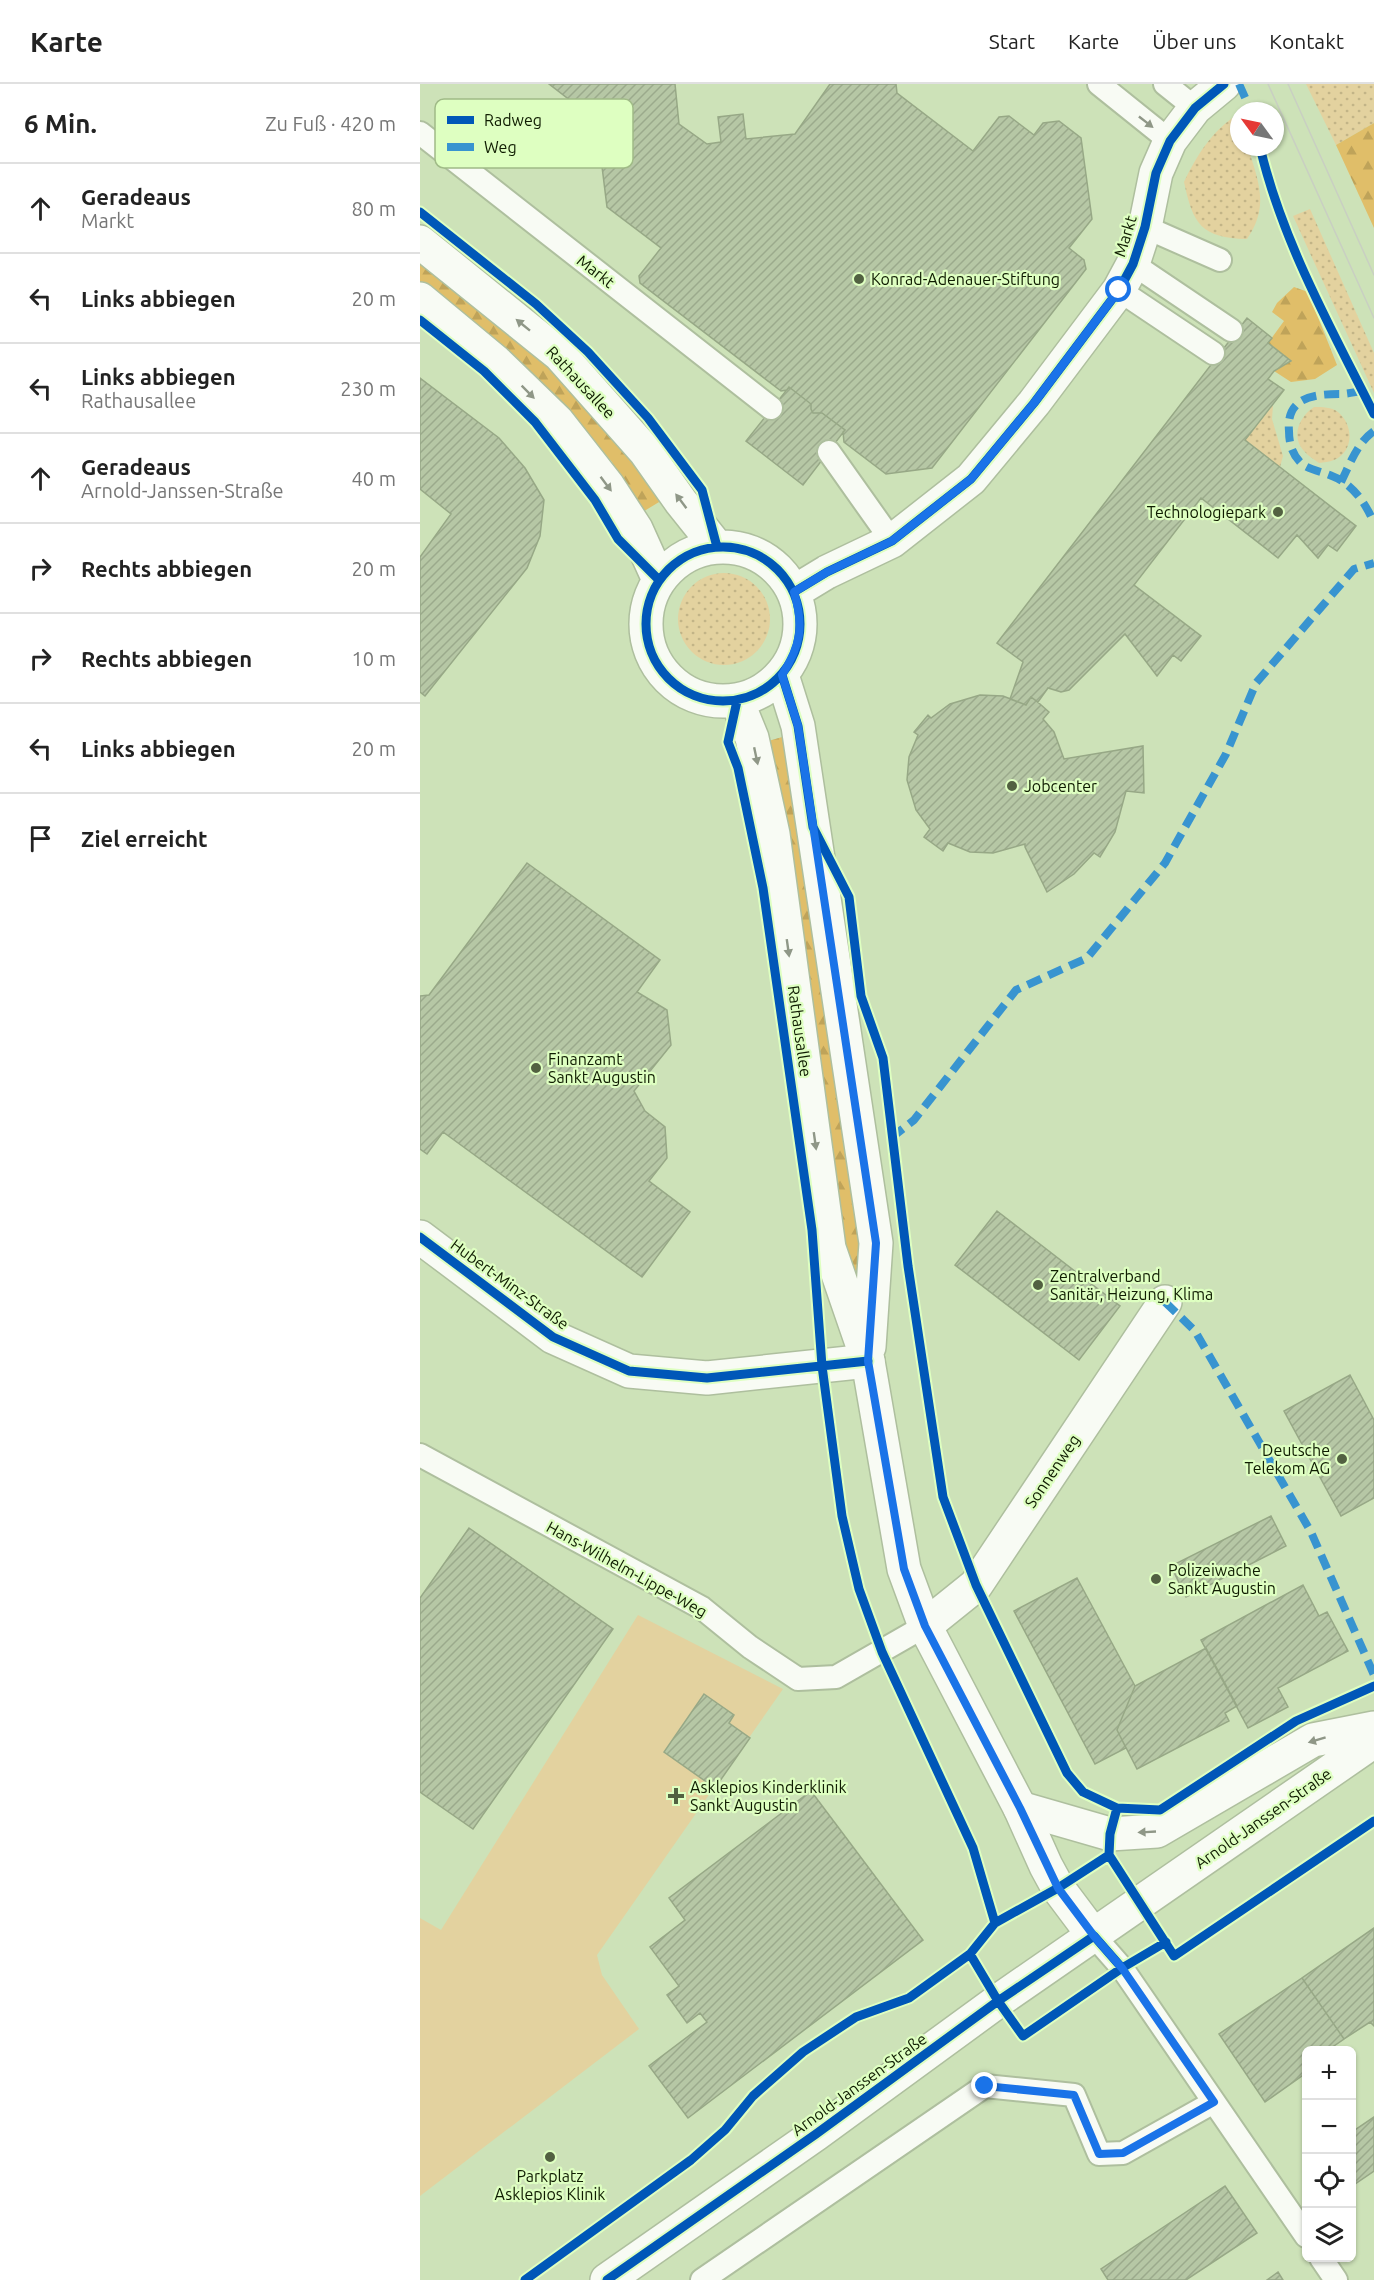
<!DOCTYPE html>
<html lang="de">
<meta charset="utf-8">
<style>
:root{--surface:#fff;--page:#f6f6f6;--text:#222;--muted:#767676;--line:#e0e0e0}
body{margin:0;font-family:Ubuntu,sans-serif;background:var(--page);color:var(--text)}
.controls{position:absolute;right:18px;bottom:18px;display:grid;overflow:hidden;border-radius:9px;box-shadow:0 2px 4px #0004}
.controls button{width:54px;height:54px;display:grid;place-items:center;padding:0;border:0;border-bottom:2px solid var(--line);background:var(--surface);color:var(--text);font:30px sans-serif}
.compass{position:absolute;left:810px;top:18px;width:54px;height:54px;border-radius:50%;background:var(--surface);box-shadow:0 2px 4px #0004;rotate:303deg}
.stop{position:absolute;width:18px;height:18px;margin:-14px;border:4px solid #1a73e8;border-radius:50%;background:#fff}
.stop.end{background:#1a73e8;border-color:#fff;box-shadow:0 2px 6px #0008}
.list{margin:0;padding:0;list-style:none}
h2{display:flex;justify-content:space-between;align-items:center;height:78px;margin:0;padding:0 24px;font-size:26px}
h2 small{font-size:20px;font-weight:400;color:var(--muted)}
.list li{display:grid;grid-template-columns:39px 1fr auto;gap:18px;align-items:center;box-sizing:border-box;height:90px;padding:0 24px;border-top:2px solid var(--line)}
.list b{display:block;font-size:22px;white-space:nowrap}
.list p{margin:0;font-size:20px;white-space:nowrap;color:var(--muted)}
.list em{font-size:20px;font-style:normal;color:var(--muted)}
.icon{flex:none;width:33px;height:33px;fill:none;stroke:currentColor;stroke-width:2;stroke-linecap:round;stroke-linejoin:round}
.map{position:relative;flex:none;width:954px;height:2196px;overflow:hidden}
header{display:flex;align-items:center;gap:36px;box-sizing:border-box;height:84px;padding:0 30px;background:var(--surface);border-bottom:2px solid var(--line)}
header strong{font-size:28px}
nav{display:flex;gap:33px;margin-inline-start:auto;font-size:21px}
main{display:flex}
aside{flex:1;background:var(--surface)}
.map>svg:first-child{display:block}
.grass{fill:url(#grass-dots)}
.forest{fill:url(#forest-firs)}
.park{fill:#e3d29f}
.building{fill:url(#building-hatch);stroke:#97a886;stroke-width:1.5}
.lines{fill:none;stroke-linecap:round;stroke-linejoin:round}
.service-casing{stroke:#aebf9e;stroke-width:26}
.minor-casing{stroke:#aebf9e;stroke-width:36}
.tertiary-casing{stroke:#aebf9e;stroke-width:36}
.secondary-casing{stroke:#aebf9e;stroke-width:36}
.service{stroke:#f8fbf4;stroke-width:22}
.minor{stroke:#f8fbf4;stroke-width:33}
.tertiary{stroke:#f8fbf4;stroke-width:33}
.secondary{stroke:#f8fbf4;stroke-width:33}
.tram{stroke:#c9cfc2;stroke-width:1.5}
.quiet{stroke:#3894d0;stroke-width:8;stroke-dasharray:15 8;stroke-linecap:butt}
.cycleway-casing{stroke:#deffc1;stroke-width:13}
.cycleway{stroke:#0057b8;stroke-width:9}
.oneway{fill:#8f9787}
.route{stroke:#1a73e8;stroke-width:8}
.poi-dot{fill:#526141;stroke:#deffc1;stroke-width:2}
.labels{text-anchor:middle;stroke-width:4.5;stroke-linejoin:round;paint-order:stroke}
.street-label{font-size:16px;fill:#0f1c01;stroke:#deffc1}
.poi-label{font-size:16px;fill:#0f1c01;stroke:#deffc1;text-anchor:start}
.key{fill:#deffc1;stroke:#a0bb87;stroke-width:1.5}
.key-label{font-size:16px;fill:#0f1c01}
</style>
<header>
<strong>Karte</strong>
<nav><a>Start</a><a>Karte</a><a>Über uns</a><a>Kontakt</a></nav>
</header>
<main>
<aside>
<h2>6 Min.<small>Zu Fuß · 420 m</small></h2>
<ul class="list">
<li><svg class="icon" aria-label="ahead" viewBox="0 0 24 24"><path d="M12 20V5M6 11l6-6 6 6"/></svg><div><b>Geradeaus</b><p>Markt</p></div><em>80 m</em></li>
<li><svg class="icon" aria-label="left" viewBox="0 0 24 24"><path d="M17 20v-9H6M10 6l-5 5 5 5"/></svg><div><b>Links abbiegen</b></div><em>20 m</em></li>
<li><svg class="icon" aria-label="left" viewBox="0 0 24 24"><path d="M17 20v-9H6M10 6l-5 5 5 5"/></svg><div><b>Links abbiegen</b><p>Rathausallee</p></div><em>230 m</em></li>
<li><svg class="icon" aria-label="ahead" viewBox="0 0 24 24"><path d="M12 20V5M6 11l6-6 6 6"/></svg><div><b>Geradeaus</b><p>Arnold-Janssen-Straße</p></div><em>40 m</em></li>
<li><svg class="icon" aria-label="right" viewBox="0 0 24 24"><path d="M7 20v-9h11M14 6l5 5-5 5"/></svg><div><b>Rechts abbiegen</b></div><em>20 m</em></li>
<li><svg class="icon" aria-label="right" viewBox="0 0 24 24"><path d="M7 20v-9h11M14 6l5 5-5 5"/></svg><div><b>Rechts abbiegen</b></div><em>10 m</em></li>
<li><svg class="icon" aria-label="left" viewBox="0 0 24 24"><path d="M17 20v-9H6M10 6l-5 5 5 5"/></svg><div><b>Links abbiegen</b></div><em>20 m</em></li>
<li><svg class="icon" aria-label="arrive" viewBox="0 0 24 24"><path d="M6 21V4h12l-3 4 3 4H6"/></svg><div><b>Ziel erreicht</b></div></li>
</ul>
</aside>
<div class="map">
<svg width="954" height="2196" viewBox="0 0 954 2196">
<defs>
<pattern id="grass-dots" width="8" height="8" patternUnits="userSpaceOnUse" patternTransform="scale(1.5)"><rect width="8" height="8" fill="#e3d29f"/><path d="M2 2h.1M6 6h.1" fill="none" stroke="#c2b487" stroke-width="1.8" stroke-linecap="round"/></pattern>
<pattern id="forest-firs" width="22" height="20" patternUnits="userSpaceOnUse" patternTransform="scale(1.5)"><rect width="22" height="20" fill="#e0be69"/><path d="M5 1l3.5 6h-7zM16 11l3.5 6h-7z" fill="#bfa359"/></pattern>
<pattern id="building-hatch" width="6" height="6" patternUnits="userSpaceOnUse" patternTransform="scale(1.5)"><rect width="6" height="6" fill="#b6c7a5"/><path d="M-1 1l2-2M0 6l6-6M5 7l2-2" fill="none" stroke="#9baa8c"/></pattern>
</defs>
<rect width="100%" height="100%" fill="#cde2b8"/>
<!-- grass -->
<path class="grass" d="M886,0H954V39L916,61Z
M818,30L819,63H828C838,97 850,122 827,155C781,154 773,140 764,98C777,71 792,47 818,30Z
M890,125L954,269V309L873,132Z
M853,321L852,335L863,372L860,383L825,356Z
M894,323C903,323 911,323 918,328C934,341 934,368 914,376C909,378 904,378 899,379C894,375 888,372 884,367C870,352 880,332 894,323Z
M258 535a46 46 0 1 1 92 0a46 46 0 1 1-92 0Z"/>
<!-- forest -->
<path class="forest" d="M954,39V144L916,61Z
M0,166L110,252L249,412L221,429L201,402L192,378L146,324L87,266L0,198Z
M874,203L888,208L917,281L895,295L871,298L854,287L871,277L848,259L864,237L852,228L857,219Z
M369,651L444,1186L428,1187L345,658Z"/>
<!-- park -->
<path class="park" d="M218,1531L363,1605L177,1871L182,1891L219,1945L0,2112V1834L21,1846Z"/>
<!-- building -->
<path class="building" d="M129,0H255L259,40L287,60L301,58L298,33L323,30L326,55L375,50L410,0H476L477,9L553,67L579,33L589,32L614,51L623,39L639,37L661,54L672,135L649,164L664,176L666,185L512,384L466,390L424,358L423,348L425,346L402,329H393L391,325V320L369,303L367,306L361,307L220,199L219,192L241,164L187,123L176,34L169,28L168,30Z
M827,234L852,254L848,259L871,277L854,287L848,295L864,306L825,356L936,442L917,467L908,461L898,474L877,451L858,474L781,414L714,501L781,552L761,577L753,571L737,592L705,550L649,606L641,608L628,604L618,618L611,613L606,621L590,615L603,578L577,559Z
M0,294L79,354L105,384L124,416L120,452L107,484L5,612L0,608V473L31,430L0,405Z
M369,303L391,320V325L393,329H402L425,346L383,401L326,357Z
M560,611L583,612L606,621L611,613L620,620L629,628L623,635L634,648L644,675L723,662L724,709L706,707L695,748L680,773L674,769L654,790L627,808L605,763V760L573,769L550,768L528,759L523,767L504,753L510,745L496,726L487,696L489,673L498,651L494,648L508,631L511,634L530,620Z
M107,779L240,876L217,908L247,926L251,961L214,1007L225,1027L245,1043L247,1074L229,1097L270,1128L222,1193L23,1048L7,1070L0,1065V912L9,911Z
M577,1127L700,1222L659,1276L535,1181Z
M930,1291L954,1336V1414L921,1432L864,1327Z
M851,1432L866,1462L766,1513L751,1482Z
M49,1444L193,1545L53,1745L0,1708V1514Z
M657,1494L715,1602L697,1646L706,1664L675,1680L594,1527Z
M883,1501L899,1532L907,1528L928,1567L858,1604L868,1623L828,1644L781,1556Z
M786,1564L817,1622L805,1629L809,1637L717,1685L697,1646L715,1602Z
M284,1610L314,1631L309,1639L330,1654L295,1704L244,1668Z
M391,1707L503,1856L268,2034L229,1982L287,1938L280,1929L267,1939L247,1911L259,1902L230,1863L265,1836L249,1814Z
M954,1844V1942L950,1938L924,1955L882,1894Z
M882,1894L924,1955L908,1966H886V1989L845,2018L799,1950Z
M954,2033V2087L932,2102V2048Z
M805,2102L837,2149L766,2196H688L681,2185Z
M858,2188L863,2196H847Z"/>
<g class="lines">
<!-- service casing -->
<g class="service-casing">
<path id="service" d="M679,0L750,57
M745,0L775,24
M0,49L351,324
M725,143L800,176
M713,180L811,246
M699,206L793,269
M409,368L472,457
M0,1371L282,1524L330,1563L378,1595L416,1593L505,1542
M674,1852L702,1884L886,2152
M901,2174L916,2196
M282,2196L565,2002L654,2011L679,2070L703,2069L794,2018"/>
</g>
<!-- minor casing -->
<g class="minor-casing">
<path id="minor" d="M0,1153L133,1253L209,1287L287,1294L448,1277
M505,1542L556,1501L745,1218"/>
</g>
<!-- tertiary casing -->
<g class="tertiary-casing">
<path id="tertiary" d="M0,158L140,271L225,367L261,418L297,463
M0,215L76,278L137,337L188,402L216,445L239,496
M226 540a77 77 0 1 1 154 0a77 77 0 1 1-154 0Z
M374,508L407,488L472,457L551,395L614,319L699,206L713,180L725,143L736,89L750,57L775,24L804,0
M362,591L378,642L456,1159L449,1263
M317,617L332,654L353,750L409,1164L448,1277L484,1485L505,1542L600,1724L626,1782L638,1804L674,1852"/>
</g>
<!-- secondary casing -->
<g class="secondary-casing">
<path id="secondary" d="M600,1724L690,1750L737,1747L893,1656L954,1644
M187,2196L396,2050L578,1917L954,1657"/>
</g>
<!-- service -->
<use href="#service" class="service"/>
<!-- minor -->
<use href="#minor" class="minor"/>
<!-- tertiary -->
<use href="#tertiary" class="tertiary"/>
<!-- secondary -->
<use href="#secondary" class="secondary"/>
<!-- tram -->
<path class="tram" d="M848,0L954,234
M868,0L954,191"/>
<!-- quiet -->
<path class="quiet" d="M819,0L831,27
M942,307C935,308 927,310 920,310C894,310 866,313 869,347C869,359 872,371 882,380C890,386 903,388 912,392C933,400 946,420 954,439
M921,398C930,380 937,359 954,347
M471,1054L494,1036L596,906L667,874L745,779L806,670L836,599L934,485L954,479
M745,1218L775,1247L891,1448L954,1591"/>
<!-- cycleway casing -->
<g class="cycleway-casing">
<path id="cycleway" d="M840,63C862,157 911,244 954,330
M0,128L116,220L168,268L228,334L282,406L297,463
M0,236L64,287L115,338L175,416L198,455L239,496
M226 540a77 77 0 1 1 154 0a77 77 0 1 1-154 0Z
M374,508L407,488L472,457L551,395L614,319L699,206L713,180L725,143L736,89L750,57L775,24L804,0
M362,591L378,642L393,743L429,813L441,912L463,974L488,1182L523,1413L556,1501L647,1689L663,1708L697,1724L740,1726L876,1637L954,1602
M317,617L308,658L318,684L343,804L392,1146L402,1282L422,1432L439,1505L462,1568L553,1764L575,1839
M0,1153L133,1253L209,1287L287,1294L448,1277
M697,1724L690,1750L689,1771L754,1872L954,1737
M550,1870L578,1917L603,1952L702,1884L746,1858
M105,2196L271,2076L305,2046L333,2012L383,1968L436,1933L489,1914L550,1870L575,1839L638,1804L689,1771
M187,2196L396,2050L578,1917L674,1852L702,1884"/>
</g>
<!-- cycleway -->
<use href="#cycleway" class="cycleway"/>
</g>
<!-- one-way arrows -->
<defs><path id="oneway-solid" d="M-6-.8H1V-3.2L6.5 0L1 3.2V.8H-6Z" transform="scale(1.5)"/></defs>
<g class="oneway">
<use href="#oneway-solid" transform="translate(726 38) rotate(38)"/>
<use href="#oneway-solid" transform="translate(103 241) rotate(-141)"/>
<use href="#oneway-solid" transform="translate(108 308) rotate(45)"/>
<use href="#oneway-solid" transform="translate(186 400) rotate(53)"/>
<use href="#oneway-solid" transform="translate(261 417) rotate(-127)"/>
<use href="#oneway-solid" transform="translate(336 672) rotate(78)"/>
<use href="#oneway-solid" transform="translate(368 864) rotate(82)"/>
<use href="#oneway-solid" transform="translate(395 1057) rotate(82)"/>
<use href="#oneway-solid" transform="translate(897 1656) rotate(163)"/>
<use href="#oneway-solid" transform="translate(727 1748) rotate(177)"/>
</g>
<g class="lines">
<!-- route -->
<path class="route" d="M565,2002L654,2011L679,2070L703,2069L794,2018L702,1884L674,1852L638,1804L600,1724L505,1542L484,1485L448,1277L456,1159L378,642L362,591C381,561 384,542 374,508L407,488L472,457L551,395L614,319L699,206"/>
</g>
<!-- markers -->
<g class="poi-dot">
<circle cx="439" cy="195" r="6"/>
<circle cx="858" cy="428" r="6"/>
<circle cx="592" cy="702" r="6"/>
<circle cx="116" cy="984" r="6"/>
<circle cx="618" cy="1201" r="6"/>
<circle cx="922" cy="1375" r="6"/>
<circle cx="736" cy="1495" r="6"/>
<path d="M253 1703h6v6h6v6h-6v6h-6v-6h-6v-6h6z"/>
<circle cx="130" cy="2073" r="6"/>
</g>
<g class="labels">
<!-- street labels -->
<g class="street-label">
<text transform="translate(705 152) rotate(-73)" y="6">Markt</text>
<text transform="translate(176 187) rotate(38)" y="6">Markt</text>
<text transform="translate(161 298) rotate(47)" y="6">Rathausallee</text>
<text transform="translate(380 947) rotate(82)" y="6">Rathausallee</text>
<text transform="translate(90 1200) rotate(36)" y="6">Hubert-Minz-Straße</text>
<text transform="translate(632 1387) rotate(-56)" y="6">Sonnenweg</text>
<text transform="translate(207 1485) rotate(29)" y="6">Hans-Wilhelm-Lippe-Weg</text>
<text transform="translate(843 1734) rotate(-35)" y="6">Arnold-Janssen-Straße</text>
<text transform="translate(439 2000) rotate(-36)" y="6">Arnold-Janssen-Straße</text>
</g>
<!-- poi labels -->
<g class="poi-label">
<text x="451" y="201">Konrad-Adenauer-Stiftung</text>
<text x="846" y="434" text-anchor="end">Technologiepark</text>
<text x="604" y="708">Jobcenter</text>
<text x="128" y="981">Finanzamt<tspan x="128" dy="18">Sankt Augustin</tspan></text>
<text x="630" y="1198">Zentralverband<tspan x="630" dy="18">Sanitär, Heizung, Klima</tspan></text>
<text x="910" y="1372" text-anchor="end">Deutsche<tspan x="910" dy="18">Telekom AG</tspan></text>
<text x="748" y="1492">Polizeiwache<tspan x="748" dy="18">Sankt Augustin</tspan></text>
<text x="270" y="1709">Asklepios Kinderklinik<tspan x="270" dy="18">Sankt Augustin</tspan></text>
<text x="130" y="2098" text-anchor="middle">Parkplatz<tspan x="130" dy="18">Asklepios Klinik</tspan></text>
</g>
</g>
<!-- legend -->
<rect x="15" y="15" width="198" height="69" rx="9" class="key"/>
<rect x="27" y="32" width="27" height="8" fill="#0057b8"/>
<rect x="27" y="59" width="27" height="8" fill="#3894d0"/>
<g class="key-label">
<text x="64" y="42">Radweg</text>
<text x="64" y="69">Weg</text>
</g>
</svg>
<div class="controls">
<button>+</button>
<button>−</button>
<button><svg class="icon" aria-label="locate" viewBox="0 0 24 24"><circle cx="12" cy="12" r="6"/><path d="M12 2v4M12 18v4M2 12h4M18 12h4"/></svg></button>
<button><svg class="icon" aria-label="layers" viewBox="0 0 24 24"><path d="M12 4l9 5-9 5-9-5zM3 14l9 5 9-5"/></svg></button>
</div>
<svg class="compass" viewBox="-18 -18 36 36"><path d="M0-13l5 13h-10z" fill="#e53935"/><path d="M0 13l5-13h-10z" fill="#767676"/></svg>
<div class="stop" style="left:699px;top:206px"></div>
<div class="stop end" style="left:565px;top:2002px"></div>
</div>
</main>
